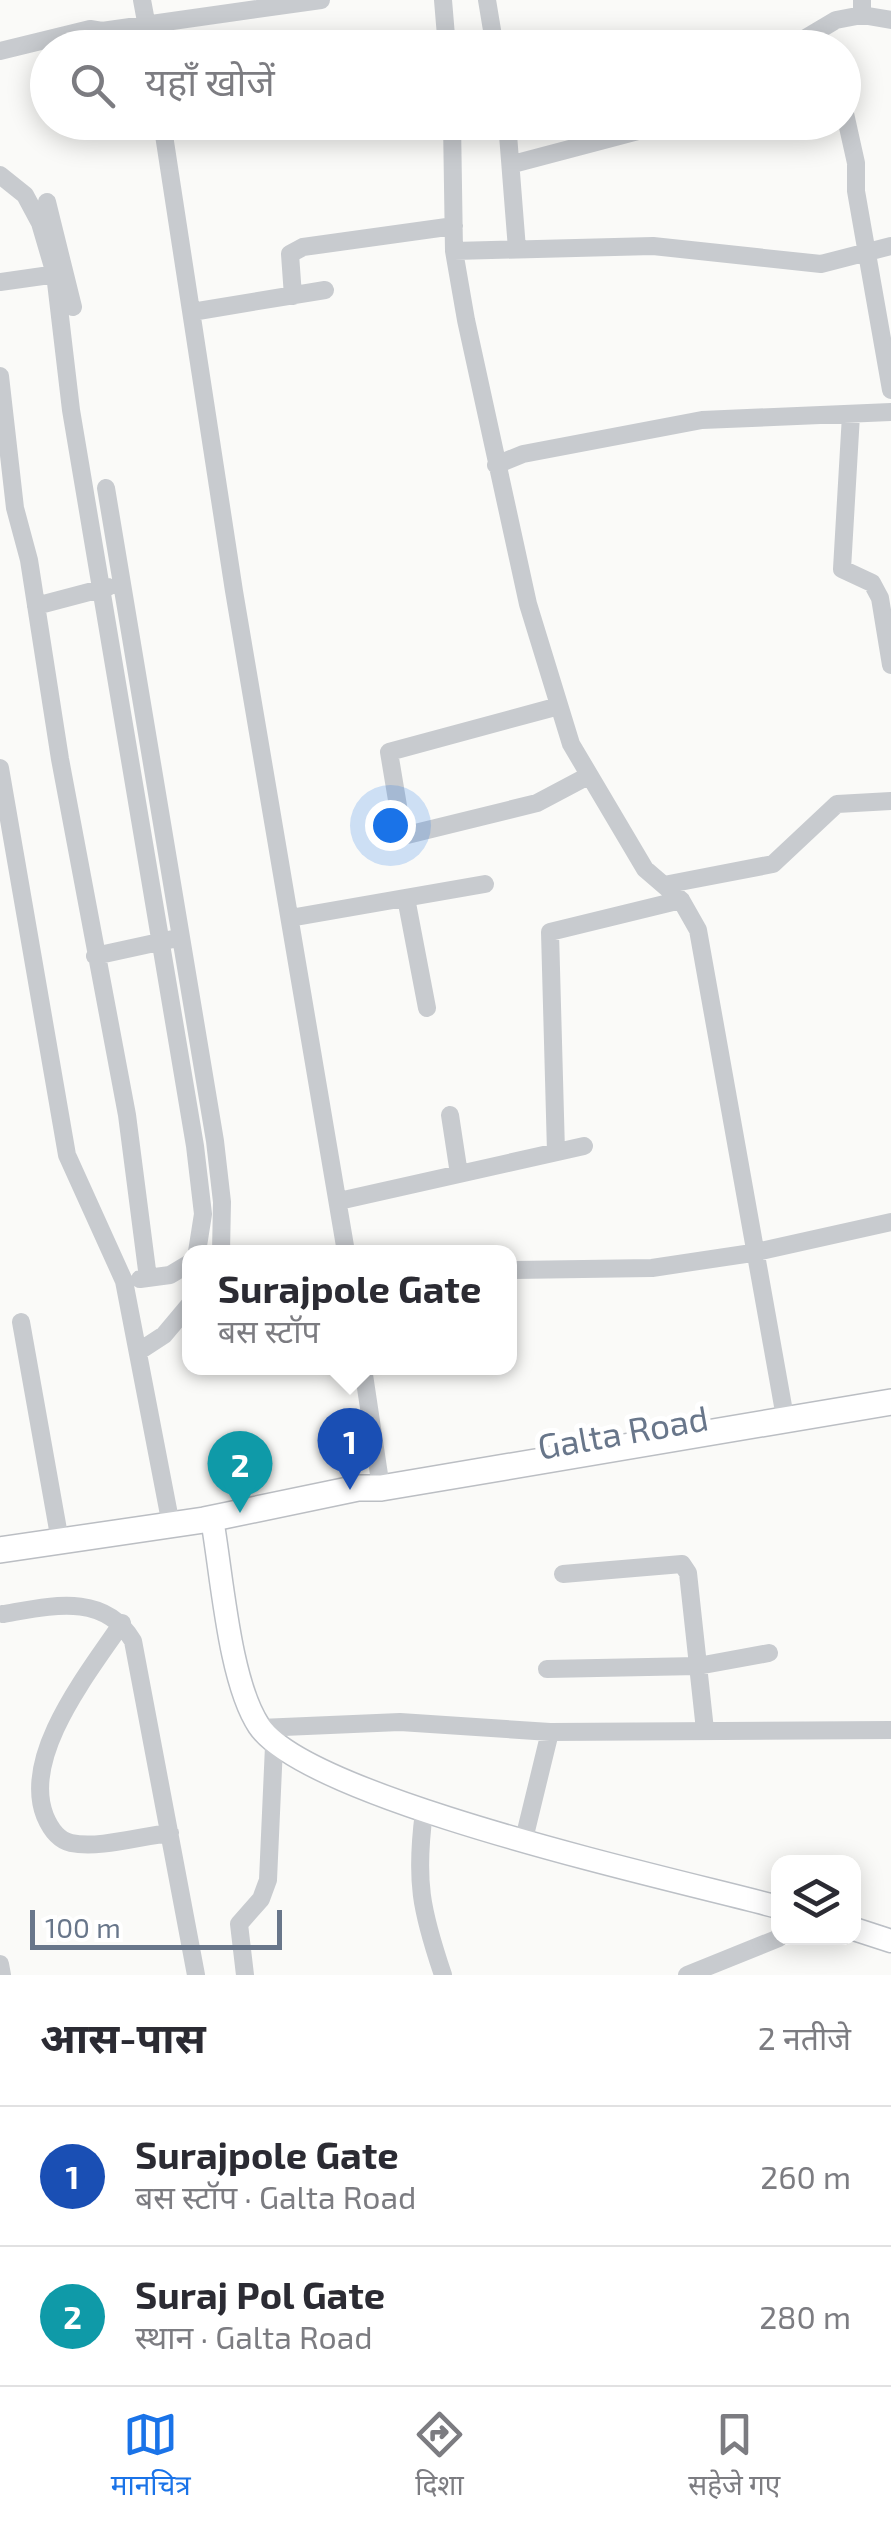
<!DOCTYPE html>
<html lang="hi">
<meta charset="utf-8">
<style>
:root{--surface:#fff;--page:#f7f7f7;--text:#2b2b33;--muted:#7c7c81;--line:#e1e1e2;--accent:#1a73e8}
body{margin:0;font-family:"Exo 2","Noto Sans Devanagari",sans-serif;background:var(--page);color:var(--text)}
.controls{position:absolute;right:30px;bottom:30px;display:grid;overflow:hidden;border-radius:20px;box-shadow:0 5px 25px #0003}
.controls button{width:90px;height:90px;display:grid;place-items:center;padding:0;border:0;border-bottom:2px solid var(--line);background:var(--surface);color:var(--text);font:50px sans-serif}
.scale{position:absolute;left:30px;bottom:25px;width:252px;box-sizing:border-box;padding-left:10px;border:5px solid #68768a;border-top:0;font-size:28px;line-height:35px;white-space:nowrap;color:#68768a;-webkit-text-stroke:8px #fff;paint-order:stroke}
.you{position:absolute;left:390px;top:825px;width:35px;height:35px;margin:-25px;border:8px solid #fff;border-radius:50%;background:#1a73e8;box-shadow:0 0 0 15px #1a73e833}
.badge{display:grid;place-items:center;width:65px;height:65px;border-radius:50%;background:var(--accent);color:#fff;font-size:32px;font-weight:700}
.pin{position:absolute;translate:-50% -82px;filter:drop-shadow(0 2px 5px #0008)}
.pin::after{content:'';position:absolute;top:52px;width:35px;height:30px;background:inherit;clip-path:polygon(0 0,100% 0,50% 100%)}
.popup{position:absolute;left:182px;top:1245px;width:335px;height:130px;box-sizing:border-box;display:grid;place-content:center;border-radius:20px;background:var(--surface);filter:drop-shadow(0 2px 8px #0005);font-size:32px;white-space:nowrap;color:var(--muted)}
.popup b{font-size:38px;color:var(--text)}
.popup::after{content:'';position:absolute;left:50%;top:100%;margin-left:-20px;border:20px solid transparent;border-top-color:var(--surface)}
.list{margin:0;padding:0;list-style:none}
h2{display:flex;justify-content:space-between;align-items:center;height:130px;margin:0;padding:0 40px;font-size:42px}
h2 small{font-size:32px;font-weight:400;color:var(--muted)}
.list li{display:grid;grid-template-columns:65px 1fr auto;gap:30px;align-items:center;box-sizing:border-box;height:140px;padding:0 40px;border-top:2px solid var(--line)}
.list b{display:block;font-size:38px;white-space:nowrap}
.list p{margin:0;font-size:32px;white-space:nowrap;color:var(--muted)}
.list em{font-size:32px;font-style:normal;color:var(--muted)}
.icon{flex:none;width:55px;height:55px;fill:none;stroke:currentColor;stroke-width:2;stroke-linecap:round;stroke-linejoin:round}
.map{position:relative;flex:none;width:891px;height:1975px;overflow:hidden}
.search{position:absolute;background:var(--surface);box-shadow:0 5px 25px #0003;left:30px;right:30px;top:30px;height:110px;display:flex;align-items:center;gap:25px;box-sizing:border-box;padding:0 35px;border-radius:55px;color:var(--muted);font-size:38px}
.sheet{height:410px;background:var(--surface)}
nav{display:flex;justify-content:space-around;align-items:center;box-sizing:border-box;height:140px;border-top:2px solid var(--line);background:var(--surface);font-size:28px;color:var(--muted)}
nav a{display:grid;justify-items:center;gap:5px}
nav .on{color:var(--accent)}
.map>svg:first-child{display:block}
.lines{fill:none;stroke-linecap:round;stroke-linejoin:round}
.secondary-casing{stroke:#bcc0c6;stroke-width:25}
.primary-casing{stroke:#bbbec3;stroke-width:28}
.street{stroke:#c8cbcf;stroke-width:18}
.secondary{stroke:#fff;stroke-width:22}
.primary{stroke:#fff;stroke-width:25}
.labels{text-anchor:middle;stroke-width:10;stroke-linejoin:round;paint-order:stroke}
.street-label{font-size:35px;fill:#68768a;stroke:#fff}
</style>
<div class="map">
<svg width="891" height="1975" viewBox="0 0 891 1975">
<rect width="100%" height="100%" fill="#fafaf8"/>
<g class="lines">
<!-- secondary casing -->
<g class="secondary-casing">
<path id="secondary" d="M212,1519C222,1575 229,1681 259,1726C309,1800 678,1880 778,1907
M854,1929L891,1941"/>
</g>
<!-- primary casing -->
<g class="primary-casing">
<path id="primary" d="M0,1550L204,1520L358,1488H381L891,1402"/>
</g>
<!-- street -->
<path class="street" d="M142,0L151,48
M443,0L447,48
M487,0L495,48
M862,0V15L891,20
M789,48L836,20L862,15
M0,51L90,29L102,31L321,0
M844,109L856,163V191L891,390
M162,122L234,591L346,1252
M452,122L454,251L466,320L528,604L571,744L645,869L681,900L698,930L783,1406
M507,122L517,249
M513,164L672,122
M0,175L25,195L40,223L55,274L71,410L195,1146L203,1214L197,1252
M47,202L73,307
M454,251L653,246L821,264L891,246
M0,282L64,273
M293,296L290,254L303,247L454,226
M192,312L325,290
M0,376L15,508L29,560L60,759L127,1115L148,1278
M851,415L842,569L872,583L880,598L891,665
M496,465L523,454L702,420L891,412
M106,488L215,1141L222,1202L221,1252
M36,606L108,587
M559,706L389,752L403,836L537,803L588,776
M0,768L67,1155L124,1281L171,1525
M664,885L773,864L837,804L891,801
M406,898L427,1008
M290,918L485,884
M95,956L173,939
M450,1115L459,1174
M556,1152L550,932L681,900
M339,1201L584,1146
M514,1270L652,1268L752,1253L891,1222
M140,1279L170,1275L190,1263
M21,1322L60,1541
M138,1352L164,1335L190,1304
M363,1368L381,1488
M563,1574L682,1564L688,1573L705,1730
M3,1614C51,1606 104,1592 133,1641L196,1975
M122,1623C90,1671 21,1755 45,1816C50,1828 58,1840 71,1843C99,1849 141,1836 170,1833
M547,1669L698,1666L769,1653
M260,1728L400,1722L550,1732L891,1730
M424,1812C415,1881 421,1910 443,1975
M524,1839L550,1732
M0,1964L2,1975
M245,1975L239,1924L261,1899L268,1880L274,1746
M687,1975L779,1938"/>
<!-- secondary -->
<use href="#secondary" class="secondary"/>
<!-- primary -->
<use href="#primary" class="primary"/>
</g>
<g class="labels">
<!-- street labels -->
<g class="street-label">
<text transform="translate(623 1433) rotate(-10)" y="12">Galta Road</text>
</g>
</g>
</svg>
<div class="controls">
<button><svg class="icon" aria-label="layers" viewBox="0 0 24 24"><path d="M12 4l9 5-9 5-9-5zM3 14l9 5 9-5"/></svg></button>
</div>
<div class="scale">100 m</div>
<div class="you"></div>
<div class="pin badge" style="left:350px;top:1490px;background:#1a4fb4">1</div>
<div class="popup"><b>Surajpole Gate</b>बस स्टॉप</div>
<div class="pin badge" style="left:240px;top:1513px;background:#0f9aa8">2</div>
<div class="search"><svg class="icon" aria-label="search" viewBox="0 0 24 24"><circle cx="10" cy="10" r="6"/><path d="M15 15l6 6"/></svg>यहाँ खोजें</div>
</div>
<section class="sheet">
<h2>आस-पास<small>2 नतीजे</small></h2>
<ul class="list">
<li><span class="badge" style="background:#1a4fb4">1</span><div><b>Surajpole Gate</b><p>बस स्टॉप · Galta Road</p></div><em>260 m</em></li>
<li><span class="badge" style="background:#0f9aa8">2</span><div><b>Suraj Pol Gate</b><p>स्थान · Galta Road</p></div><em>280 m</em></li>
</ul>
</section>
<nav>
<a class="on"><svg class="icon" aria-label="map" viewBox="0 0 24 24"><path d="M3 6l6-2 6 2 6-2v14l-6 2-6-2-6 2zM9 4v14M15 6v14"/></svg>मानचित्र</a>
<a><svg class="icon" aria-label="directions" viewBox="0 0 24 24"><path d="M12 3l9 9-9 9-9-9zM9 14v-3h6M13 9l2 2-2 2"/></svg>दिशा</a>
<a><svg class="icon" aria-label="saved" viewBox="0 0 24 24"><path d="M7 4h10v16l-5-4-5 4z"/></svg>सहेजे गए</a>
</nav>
